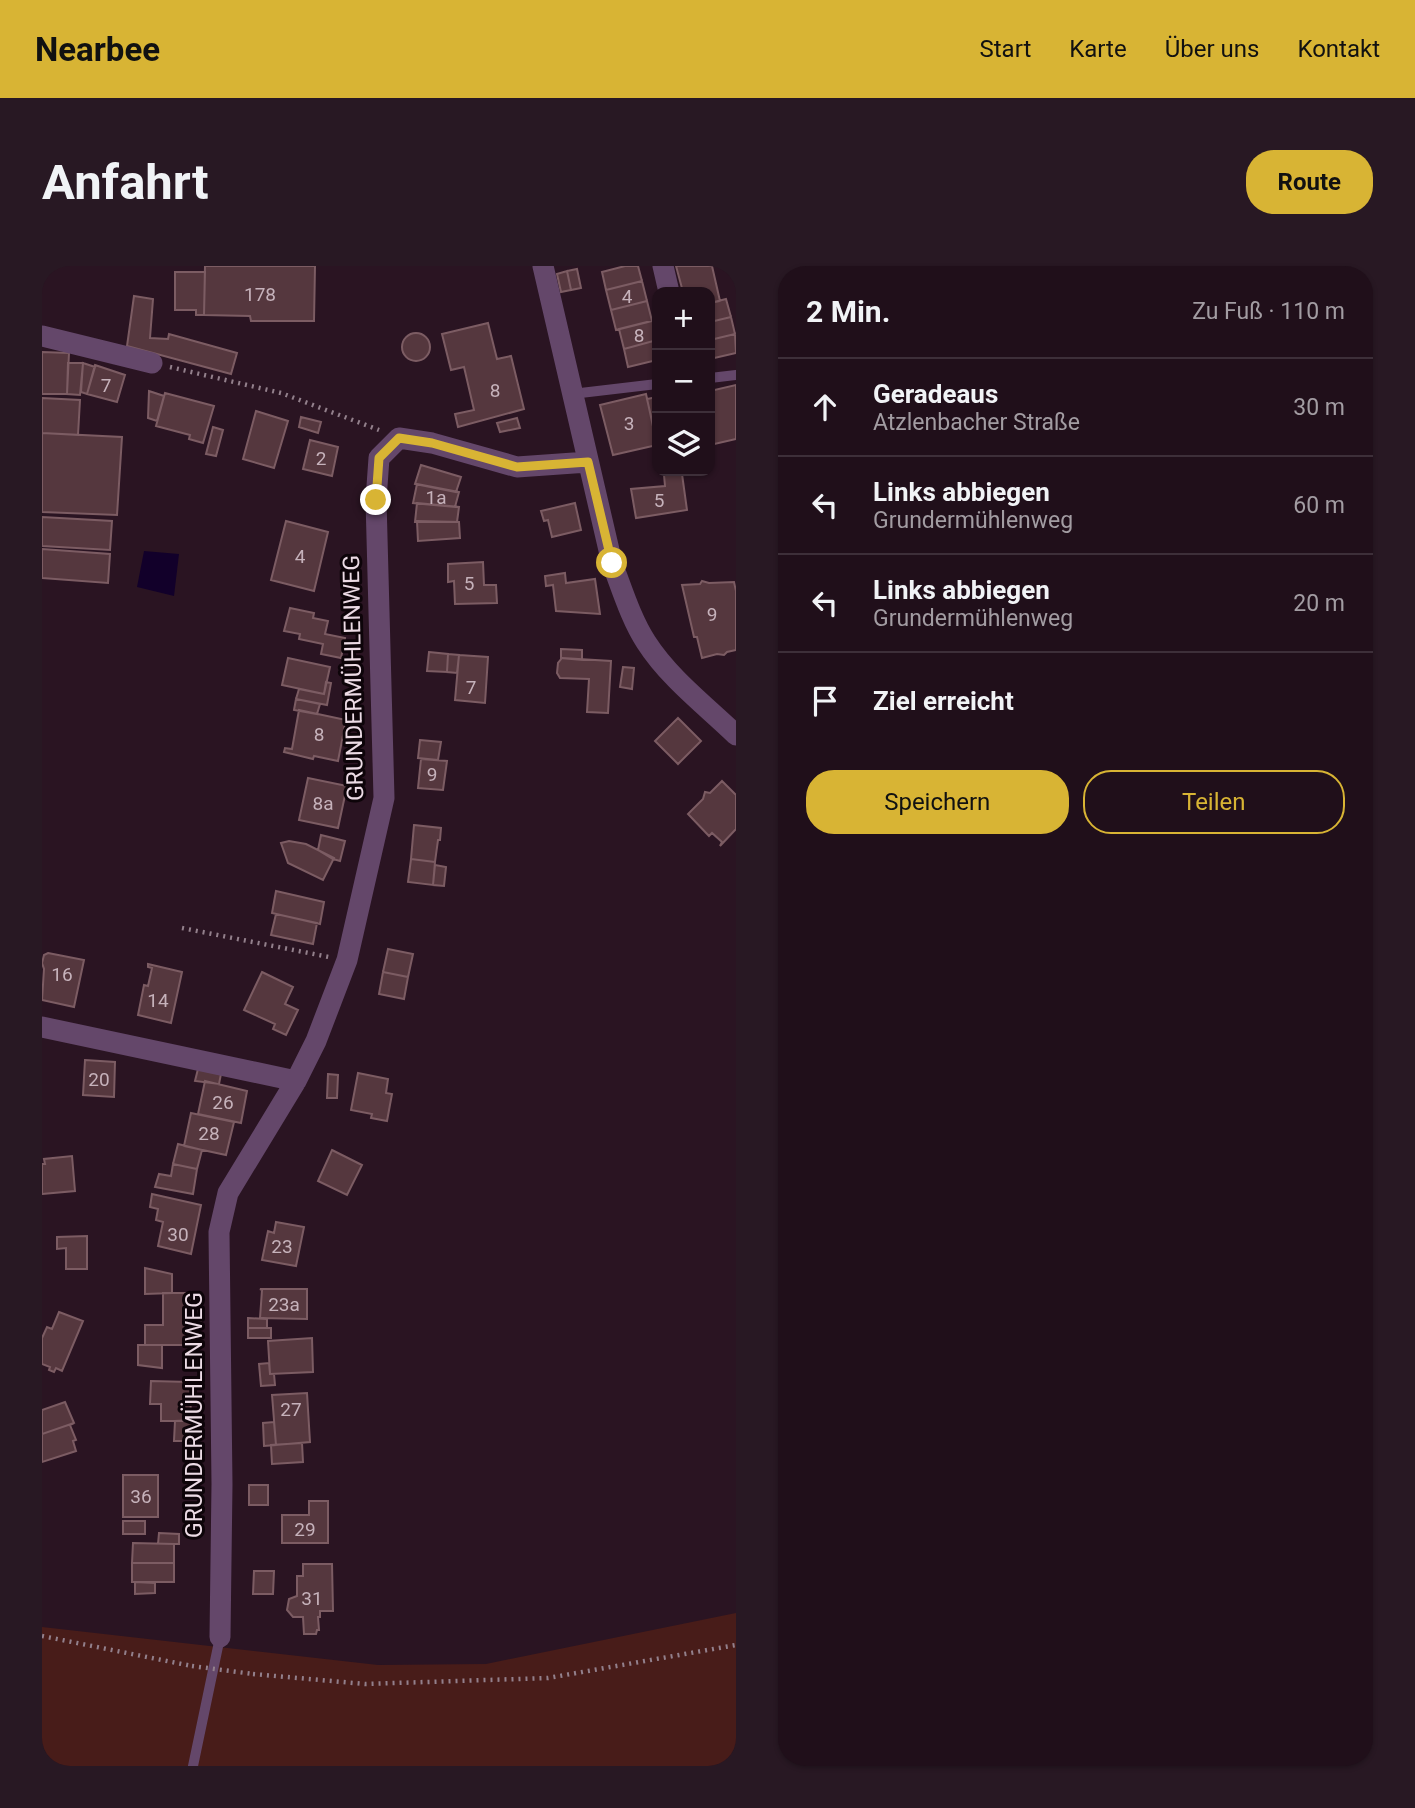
<!DOCTYPE html>
<html lang="de">
<meta charset="utf-8">
<style>
:root{--surface:#200f1a;--page:#281823;--text:#f1f3f6;--muted:#a29ca2;--line:#3d2f39;--accent:#d8b434}
body{margin:0;font-family:Roboto,sans-serif;background:var(--page);color:var(--text)}
.controls{position:absolute;right:21px;top:21px;display:grid;overflow:hidden;border-radius:14px;box-shadow:0 2px 5px #0004}
.controls button{width:63px;height:63px;display:grid;place-items:center;padding:0;border:0;border-bottom:2px solid var(--line);background:var(--surface);color:var(--text);font:35px sans-serif}
.stop{position:absolute;width:21px;height:21px;margin:-16px;border:5px solid #d8b434;border-radius:50%;background:#fff}
.stop.end{background:#d8b434;border-color:#fff;box-shadow:0 2px 7px #0008}
.list{margin:0;padding:0;list-style:none}
h2{display:flex;justify-content:space-between;align-items:center;height:91px;margin:0;padding:0 28px;font-size:30px}
h2 small{font-size:23px;font-weight:400;color:var(--muted)}
.list li{display:grid;grid-template-columns:46px 1fr auto;gap:21px;align-items:center;box-sizing:border-box;height:98px;padding:0 28px;border-top:2px solid var(--line)}
.list b{display:block;font-size:26px;white-space:nowrap}
.list p{margin:0;font-size:23px;white-space:nowrap;color:var(--muted)}
.list em{font-size:23px;font-style:normal;color:var(--muted)}
.actions{display:flex;gap:14px;padding:21px 28px}
.actions a{flex:1;padding:16px 0;border:2px solid var(--accent);border-radius:28px;text-align:center;font-size:24px;color:var(--accent)}
.actions .main{background:var(--accent);color:#111}
.icon{flex:none;width:38px;height:38px;fill:none;stroke:currentColor;stroke-width:2;stroke-linecap:round;stroke-linejoin:round}
.map{position:relative;flex:none;width:694px;height:1500px;overflow:hidden;border-radius:28px}
header{display:flex;align-items:center;gap:42px;box-sizing:border-box;height:98px;padding:0 35px;background:var(--accent);color:#111}
header strong{font-size:33px}
nav{display:flex;gap:38px;margin-inline-start:auto;font-size:24px}
.intro{display:flex;align-items:center;justify-content:space-between;box-sizing:border-box;height:168px;padding:0 42px}
h1{margin:0;font-size:49px}
.button{padding:18px 32px;border-radius:28px;background:var(--accent);color:#111;font-size:24px;font-weight:700}
main{display:flex;gap:42px;padding:0 42px}
aside{flex:1;background:var(--surface);border-radius:28px;box-shadow:0 2px 5px #0004}
.map>svg:first-child{display:block}
.green{fill:#481c19}
.water{fill:#12002a}
.building{fill:#55373e;stroke:#7c5c63;stroke-width:2}
.lines{fill:none;stroke-linecap:round;stroke-linejoin:round}
.path{stroke:#93808c;stroke-width:4.5;stroke-dasharray:2 5;stroke-linecap:butt}
.lane{stroke:#64476a;stroke-width:10}
.street{stroke:#64476a;stroke-width:21}
.path-bridge{stroke:#93808c;stroke-width:4.5;stroke-dasharray:2 5;stroke-linecap:butt}
.route{stroke:#d8b434;stroke-width:9}
.labels{text-anchor:middle;stroke-width:6;stroke-linejoin:round;paint-order:stroke}
.number-label{font-size:19px;fill:#c6b2bb}
.street-label{font-size:23px;fill:#ecdbe5;stroke:#0d0409}
</style>
<header>
<strong>Nearbee</strong>
<nav><a>Start</a><a>Karte</a><a>Über uns</a><a>Kontakt</a></nav>
</header>
<div class="intro"><h1>Anfahrt</h1><a class="button">Route</a></div>
<main>
<div class="map">
<svg width="694" height="1500" viewBox="0 0 694 1500">
<rect width="100%" height="100%" fill="#2a1422"/>
<!-- green -->
<path class="green" d="M694,1347V1500H0V1361L336,1399L444,1398Z"/>
<!-- water -->
<path class="water" d="M102,285L137,288L132,330L95,321Z"/>
<!-- building -->
<path class="building" d="M163,0H273L272,55H209L208,50L162,49Z
M583,0H596L600,15L564,24L560,6Z
M634,0H670L678,35L668,37V26H641Z
M535,3L539,22L529,24L525,5Z
M525,5L529,24L519,26L515,8Z
M133,6H163L162,49H154V44H133Z
M600,15L605,35L569,44L564,24Z
M92,30L111,33L108,72L126,73L127,68L195,87L189,108L85,80Z
M684,33L689,51L668,56V37Z
M605,35L610,55L574,64L569,44Z
M689,51L693,68L668,74V56Z
M613,54L615,74L582,83L577,63Z
M446,57L455,93L469,90L482,143L416,161L413,148L432,144L422,101L409,104L400,68Z
M360 81a14 14 0 1 1 28 0a14 14 0 1 1-28 0Z
M693,68L694,87L668,93V74Z
M615,74V94L586,101L582,83Z
M0,86L27,87L25,128H0Z
M26,97H41L38,129L25,128Z
M41,97L53,101L45,128L39,126Z
M53,99L83,109L75,136L45,128Z
M694,119V173L668,179V125Z
M107,125L122,130L115,155L106,152Z
M123,127L172,140L161,177L147,173L148,169L114,160Z
M604,128L615,179L571,189L558,139Z
M615,131V176L605,133Z
M0,132L38,134L36,169L0,167Z
M214,145L246,155L232,202L201,193Z
M259,151L279,156L276,167L257,161Z
M475,152L478,162L458,166L455,157Z
M171,161L181,164L174,190L164,188Z
M0,167L80,171L75,249L0,246Z
M268,174L296,181L290,210L261,203Z
M379,199L419,211L414,226L373,218Z
M640,208L645,244L594,252L589,223L623,220L622,209Z
M375,218L417,226L413,241L371,237Z
M375,237L417,241L415,256H373Z
M533,237L539,264L510,271L506,254L502,255L499,245Z
M0,251L70,255L68,284L0,280Z
M244,255L286,266L272,325L229,314Z
M375,255L417,256L418,272L376,275Z
M0,283L68,288L66,317L0,312Z
M441,296L442,319H454L455,337L413,338L412,315L406,316V298Z
M523,307L524,317L553,313L558,348L514,345L511,319L504,320L503,310Z
M660,315L667,317L692,316L694,325V384L685,386L682,389L675,388L660,392L655,371H652L640,319L658,318Z
M248,342L272,347L271,352L286,355L283,368L303,372L299,392L279,388L281,378L257,373L258,368L242,365Z
M519,383L540,384V394L519,392Z
M387,386L406,388L405,406L385,405Z
M406,388L417,389L415,407L405,406Z
M417,389L446,391L443,437L413,434Z
M246,392L288,401L282,428L240,419Z
M520,392L569,395L566,447L545,446L547,413L518,412L515,407L516,397Z
M581,401L592,402L590,423L578,421Z
M284,416L289,417L285,439L254,433L257,423L282,428Z
M254,433L278,438L275,448L252,444Z
M257,444L304,454L296,495L272,490L271,493L242,486L243,482L250,483Z
M636,452L659,475L636,498L613,475Z
M378,474L399,476L396,494L376,492Z
M379,493L405,495L401,524L376,522Z
M266,512L305,520L296,562L257,554Z
M680,515L694,529V563L678,580L680,576L670,567L667,570L646,548L661,533L663,526L668,527Z
M372,559L399,562L398,574H396L393,596L369,593Z
M279,569L303,575L298,595L291,593L276,584Z
M247,575L264,578L292,592L281,614L246,597L239,577Z
M369,593L393,596L391,619L366,616Z
M393,599L404,601L402,620L391,619Z
M234,625L282,636L278,658L230,647Z
M234,648L275,657L271,678L229,669Z
M346,683L371,688L366,711L341,706Z
M6,687L42,694L32,741L0,734L2,703L0,697L2,689Z
M106,698L140,706L129,757L96,749L102,719L106,720L110,702L106,701Z
M220,706L251,721L243,738L256,744L244,769L231,763L233,758L202,744Z
M341,706L366,711L362,733L337,728Z
M43,794L73,796L72,831L41,829Z
M156,803L179,808L177,818L153,815Z
M316,807L346,813L344,827L350,828L345,855L329,852L330,848L309,844Z
M286,808L296,809L295,832H285Z
M163,815L205,825L199,857L156,848Z
M149,847L192,856L184,889L142,880Z
M136,878L160,884L155,903L131,898Z
M290,884L320,899L305,929L276,915Z
M30,890L33,925L0,928V898H3L2,893Z
M131,898L155,903L151,928L113,921L117,908L129,910Z
M110,928L159,939L149,988L116,980L121,956L114,954L116,943L108,941Z
M234,956L262,961L254,1000L220,994L226,965L232,967Z
M45,970V1003H24V982L15,983V971Z
M103,1002L130,1008V1027L103,1028Z
M218,1023H265V1053L218,1052L220,1024Z
M121,1027H152V1045H159V1060H152V1079H103V1059H121Z
M17,1046L41,1055L20,1105L14,1102L12,1106L7,1104L8,1101L0,1098V1072L5,1061L10,1063Z
M206,1052L225,1053V1062H206Z
M206,1062H229V1072H206Z
M270,1072L271,1106L228,1108L226,1075Z
M96,1079H120V1102L96,1099Z
M227,1097L228,1108H232L233,1119L219,1120L217,1098Z
M109,1115L148,1116L149,1155H119V1138H108Z
M265,1127L268,1176L234,1179L230,1129Z
M23,1136L32,1157L0,1168V1144Z
M154,1154L153,1175H132L133,1155Z
M232,1156L234,1179L222,1180L221,1157Z
M32,1157L28,1159L34,1174L31,1175L34,1185L0,1196V1168Z
M260,1177L261,1196L230,1198L229,1179Z
M81,1209H116V1251H81Z
M207,1219H226V1239H207Z
M267,1235H286V1277H240V1249H267Z
M81,1255H103V1268H81Z
M117,1267L137,1268V1278H116Z
M91,1277L132,1278V1297H90Z
M90,1297H132V1316H90Z
M261,1298H290L291,1345H278V1351H276L277,1364H275L274,1368H262L261,1351H251L245,1344L247,1333L255,1330V1310H261Z
M212,1305H232L231,1328H211Z
M93,1316L113,1317V1327L93,1328Z"/>
<g class="lines">
<!-- path -->
<path class="path" d="M128,101L239,127L337,164
M140,662L287,691
M0,1370L150,1400
M211,1408L323,1418L506,1412L694,1379"/>
<!-- lane -->
<path class="lane" d="M668,112L694,109
M530,128L615,118
M151,1500L178,1371"/>
<!-- street -->
<path class="street" d="M501,0L570,297C580,323 589,353 604,376C627,412 664,440 694,469
M621,0L627,26
M0,70L110,97
M0,761L254,815
M178,1371L180,1218L177,966L186,927L254,815L274,775L305,694L342,532L334,234L337,192L357,172L390,177L475,201L546,196"/>
<!-- path-bridge -->
<path class="path-bridge" d="M150,1400L211,1408"/>
</g>
<g class="lines">
<!-- route -->
<path class="route" d="M334,234L337,192L357,172L390,177L475,201L546,196L570,297"/>
</g>
<g class="labels">
<!-- number labels -->
<g class="number-label">
<text x="218" y="35">178</text>
<text x="585" y="37">4</text>
<text x="597" y="76">8</text>
<text x="64" y="126">7</text>
<text x="453" y="131">8</text>
<text x="587" y="164">3</text>
<text x="279" y="199">2</text>
<text x="394" y="238">1a</text>
<text x="617" y="241">5</text>
<text x="258" y="297">4</text>
<text x="427" y="324">5</text>
<text x="670" y="355">9</text>
<text x="429" y="428">7</text>
<text x="277" y="475">8</text>
<text x="390" y="515">9</text>
<text x="281" y="544">8a</text>
<text x="20" y="715">16</text>
<text x="116" y="741">14</text>
<text x="57" y="820">20</text>
<text x="181" y="843">26</text>
<text x="167" y="874">28</text>
<text x="136" y="975">30</text>
<text x="240" y="987">23</text>
<text x="242" y="1045">23a</text>
<text x="249" y="1150">27</text>
<text x="99" y="1237">36</text>
<text x="263" y="1270">29</text>
<text x="270" y="1339">31</text>
</g>
<!-- street labels -->
<g class="street-label">
<text transform="translate(311 412) rotate(-91)" y="8">GRUNDERMÜHLENWEG</text>
<text transform="translate(152 1149) rotate(-90)" y="8">GRUNDERMÜHLENWEG</text>
</g>
</g>
</svg>
<div class="controls">
<button>+</button>
<button>−</button>
<button><svg class="icon" aria-label="layers" viewBox="0 0 24 24"><path d="M12 4l9 5-9 5-9-5zM3 14l9 5 9-5"/></svg></button>
</div>
<div class="stop" style="left:570px;top:297px"></div>
<div class="stop end" style="left:334px;top:234px"></div>
</div>
<aside>
<h2>2 Min.<small>Zu Fuß · 110 m</small></h2>
<ul class="list">
<li><svg class="icon" aria-label="ahead" viewBox="0 0 24 24"><path d="M12 20V5M6 11l6-6 6 6"/></svg><div><b>Geradeaus</b><p>Atzlenbacher Straße</p></div><em>30 m</em></li>
<li><svg class="icon" aria-label="left" viewBox="0 0 24 24"><path d="M17 20v-9H6M10 6l-5 5 5 5"/></svg><div><b>Links abbiegen</b><p>Grundermühlenweg</p></div><em>60 m</em></li>
<li><svg class="icon" aria-label="left" viewBox="0 0 24 24"><path d="M17 20v-9H6M10 6l-5 5 5 5"/></svg><div><b>Links abbiegen</b><p>Grundermühlenweg</p></div><em>20 m</em></li>
<li><svg class="icon" aria-label="arrive" viewBox="0 0 24 24"><path d="M6 21V4h12l-3 4 3 4H6"/></svg><div><b>Ziel erreicht</b></div></li>
</ul>
<div class="actions"><a class="main">Speichern</a><a>Teilen</a></div>
</aside>
</main>
